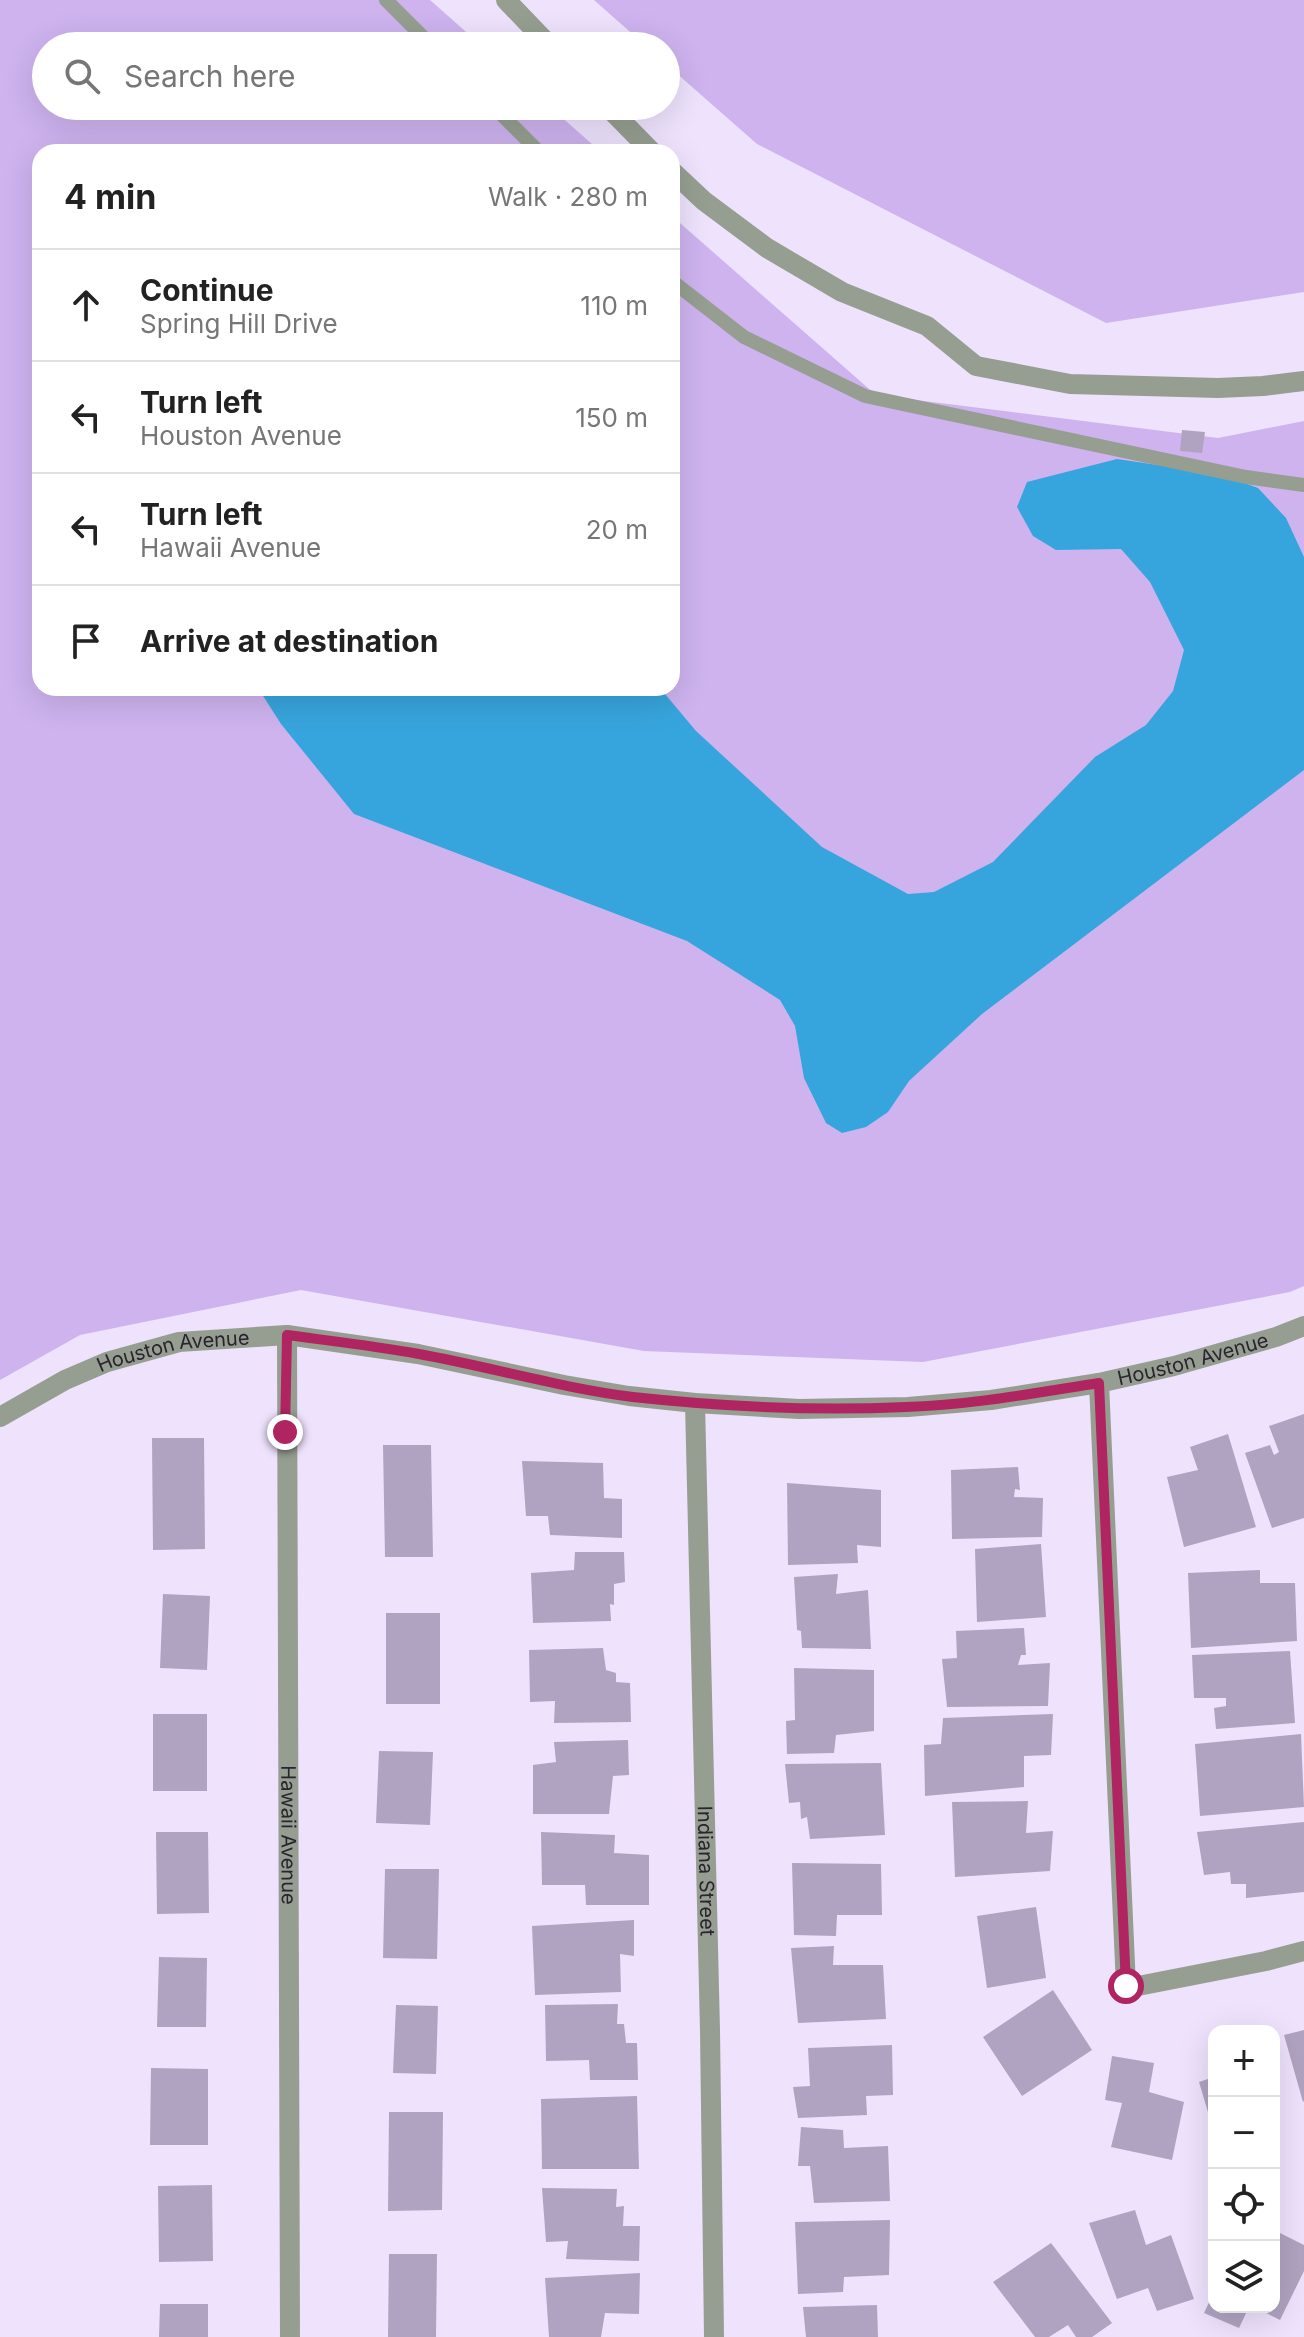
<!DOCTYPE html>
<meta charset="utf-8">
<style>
:root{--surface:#fff;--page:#f6f6f6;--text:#222;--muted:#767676;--line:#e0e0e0}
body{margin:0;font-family:Inter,sans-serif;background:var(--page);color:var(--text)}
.controls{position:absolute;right:24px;bottom:24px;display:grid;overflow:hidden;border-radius:16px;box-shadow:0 8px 32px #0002}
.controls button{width:72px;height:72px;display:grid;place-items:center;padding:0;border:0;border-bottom:2px solid var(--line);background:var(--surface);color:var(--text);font:40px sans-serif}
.stop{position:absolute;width:24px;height:24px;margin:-18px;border:6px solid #b02461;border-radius:50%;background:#fff}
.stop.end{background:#b02461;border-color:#fff;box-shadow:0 2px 8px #0008}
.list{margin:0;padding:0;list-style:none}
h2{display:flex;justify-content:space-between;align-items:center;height:104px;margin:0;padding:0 32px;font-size:34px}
h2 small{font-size:26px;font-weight:400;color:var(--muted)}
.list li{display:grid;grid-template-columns:52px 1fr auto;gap:24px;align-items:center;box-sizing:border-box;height:112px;padding:0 32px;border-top:2px solid var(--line)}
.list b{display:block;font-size:30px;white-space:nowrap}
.list p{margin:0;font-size:26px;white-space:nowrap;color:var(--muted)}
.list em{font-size:26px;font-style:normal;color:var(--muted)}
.icon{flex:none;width:44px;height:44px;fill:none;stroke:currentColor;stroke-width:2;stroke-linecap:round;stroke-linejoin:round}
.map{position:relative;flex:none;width:1304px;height:2337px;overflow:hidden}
.search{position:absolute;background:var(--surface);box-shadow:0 8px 32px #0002;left:32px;top:32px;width:648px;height:88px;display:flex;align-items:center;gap:20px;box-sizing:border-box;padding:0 28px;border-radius:44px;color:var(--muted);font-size:30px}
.panel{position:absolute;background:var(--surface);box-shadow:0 8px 32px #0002;left:32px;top:144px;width:648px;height:552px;border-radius:24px}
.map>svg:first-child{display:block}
.green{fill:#ceb3ef}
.water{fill:#37a5dd}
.building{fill:#b0a3c1}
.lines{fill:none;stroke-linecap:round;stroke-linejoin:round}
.service{stroke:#969e91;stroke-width:14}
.minor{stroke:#969e91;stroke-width:20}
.route{stroke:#b02461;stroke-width:10}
.labels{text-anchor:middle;stroke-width:6;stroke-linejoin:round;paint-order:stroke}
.street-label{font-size:20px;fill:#29242f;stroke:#fff}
</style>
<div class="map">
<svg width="1304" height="2337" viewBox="0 0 1304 2337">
<rect width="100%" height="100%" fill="#eee2fd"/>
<!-- green -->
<path class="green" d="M0,0H430L482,46H46V106H549L601,152H40V688H672V216L876,395L1218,438L1304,421V1286L1290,1292L923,1362L644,1351L301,1290L80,1335L0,1380Z
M594,0H1304V292L1106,323L757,144L666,64V46H646Z"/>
<!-- water -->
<path class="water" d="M1117,459L1220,474L1258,488L1286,518L1304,557V770L982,1014L909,1081L888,1112L866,1127L842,1133L826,1123L804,1078L795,1026L780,1000L687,941L354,814L281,724L258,688H660L696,731L822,847L908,894L934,892L993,862L1095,757L1146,725L1173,691L1184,650L1150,582L1121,549L1056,550L1033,536L1017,507L1027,482Z"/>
<!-- building -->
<path class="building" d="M1182,430L1205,432L1202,453L1180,451Z
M1304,1414V1518L1272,1528L1245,1453L1270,1445L1274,1455L1279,1452L1269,1426Z
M1228,1434L1256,1527L1184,1547L1167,1477L1198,1470L1190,1447Z
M152,1438H204L205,1549L153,1550Z
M383,1445H431L433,1557H385Z
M522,1461L603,1463L604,1498L622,1499V1538L550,1535L548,1516H526Z
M1018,1467L1020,1490L1015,1489L1014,1497L1043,1498L1042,1537L952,1539L951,1470Z
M787,1483L881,1490V1547L857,1545L858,1563L788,1565Z
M1041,1544L1046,1617L977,1622L975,1549Z
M575,1552H624L625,1582L614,1584V1605L610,1604L611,1621L533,1623L531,1573L574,1570Z
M1260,1570V1583H1295L1297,1641L1191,1648L1188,1573Z
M838,1574L836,1594L868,1590L871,1649L802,1648L801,1631L797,1630L794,1577Z
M163,1594L210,1596L207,1670L160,1668Z
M386,1613H440V1704H386Z
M1024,1628L1026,1655H1021L1018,1665L1050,1663L1048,1706L947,1707L942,1659L957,1658L956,1631Z
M603,1648L606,1670L616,1673V1682L630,1683L631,1722L554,1723L555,1701L530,1702L529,1650Z
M1290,1651L1295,1723L1216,1729L1214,1708L1226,1706V1698H1194L1192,1655Z
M794,1668L874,1670V1731L836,1735L834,1753L787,1754L786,1721L795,1720Z
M153,1714H207V1791H153Z
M1053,1714L1051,1755L1024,1756V1787L925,1796L924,1745L941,1744L943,1718Z
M1301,1734L1304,1807L1200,1816L1195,1744Z
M628,1740L629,1775L613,1776L609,1814H533V1765L556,1762L554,1742Z
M379,1751L433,1752L430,1825L376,1823Z
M881,1763L885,1835L810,1839L807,1817L801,1819L800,1802L789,1803L785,1764Z
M1028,1801L1026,1833L1053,1831L1050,1871L955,1877L952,1802Z
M1304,1822V1892L1246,1898V1884H1231L1230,1872L1204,1875L1197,1832Z
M156,1832H208L209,1913L157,1914Z
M541,1832L615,1835L614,1853L649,1855V1905H586L585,1885H542Z
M792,1863L881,1864L882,1915H837L836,1936L794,1935Z
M385,1869H439L437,1959L383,1958Z
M1036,1907L1046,1978L987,1988L977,1916Z
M634,1920V1956L620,1954L621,1992L535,1995L532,1926Z
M834,1946L833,1965H883L886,2019L798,2023L791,1948Z
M159,1957L207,1958L206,2027H157Z
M1053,1990L1092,2050L1022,2096L983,2037Z
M618,2004L617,2024H624L626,2043H637L638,2080H590L589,2060L546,2061L545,2005Z
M396,2005L438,2006L436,2074L393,2073Z
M1304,2030V2101L1303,2102L1284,2035Z
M892,2045L893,2095L866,2096L867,2115L798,2118L793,2087L810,2086L808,2048Z
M1112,2056L1154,2063L1149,2092L1184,2102L1172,2160L1111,2147L1122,2103L1105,2100Z
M151,2068L208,2069V2145H150Z
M1214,2077V2129H1213L1199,2082Z
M637,2096L639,2169H542L541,2099Z
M389,2112H443L442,2210L388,2211Z
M801,2127L843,2130L844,2148L888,2146L890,2201L814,2203L810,2166H798Z
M212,2185L213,2261L159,2262L158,2186Z
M542,2188L617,2189L616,2207L624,2206L623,2226H640L639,2261L566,2259L568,2241L546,2242Z
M1135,2210L1146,2245L1171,2235L1194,2299L1157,2311L1148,2288L1117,2299L1089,2223Z
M890,2220L889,2275L844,2277L843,2292L798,2294L795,2222Z
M1274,2230L1304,2245V2271L1280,2320L1254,2307H1274Z
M1051,2243L1112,2323L1092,2337H1076L1068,2325L1049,2337H1035L993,2282Z
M389,2254H437L436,2337H388Z
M640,2273L639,2314L605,2313L601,2337H549L545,2278Z
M1214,2292V2307H1249L1239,2328L1204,2313Z
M160,2304H208V2337H159Z
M877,2305L878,2337H806L803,2307Z"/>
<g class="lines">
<!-- service -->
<path class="service" d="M386,0L432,46
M493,106L539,152
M672,281L744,337L865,396L1246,477L1304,485"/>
<!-- minor -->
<g class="minor">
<path d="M506,0L550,46"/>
<path d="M607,106L652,152"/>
<path d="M672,171L704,201L767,248L842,292L927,326L976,366L1070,384L1218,388L1263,386L1304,381"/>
<path id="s1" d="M287,1335L290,2337"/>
<path d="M1099,1383L1126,1986H1138L1266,1961L1304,1951"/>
<path id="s2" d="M695,1403L710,2030L714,2337"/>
<path id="s3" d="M0,1417L65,1380L107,1362L179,1342L287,1335L418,1354L564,1385L629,1396L695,1403L799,1409L908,1407L991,1400L1099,1383L1174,1366L1276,1337L1304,1326"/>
</g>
</g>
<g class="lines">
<!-- route -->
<path class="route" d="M285,1432L287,1335C331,1341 375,1346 419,1354C491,1367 561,1388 633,1397C724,1407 815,1411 906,1407C971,1405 1035,1393 1099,1383L1126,1986"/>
</g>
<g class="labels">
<!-- street labels -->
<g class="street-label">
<text dy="7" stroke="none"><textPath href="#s3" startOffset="188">Houston Avenue</textPath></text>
<text dy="7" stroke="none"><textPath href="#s3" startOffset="1220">Houston Avenue</textPath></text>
<text dy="7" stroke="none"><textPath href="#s1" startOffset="500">Hawaii Avenue</textPath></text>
<text dy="7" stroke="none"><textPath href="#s2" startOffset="468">Indiana Street</textPath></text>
</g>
</g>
</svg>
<div class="controls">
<button>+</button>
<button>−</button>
<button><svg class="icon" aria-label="locate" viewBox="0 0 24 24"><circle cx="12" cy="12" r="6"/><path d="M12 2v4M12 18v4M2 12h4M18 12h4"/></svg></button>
<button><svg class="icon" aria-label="layers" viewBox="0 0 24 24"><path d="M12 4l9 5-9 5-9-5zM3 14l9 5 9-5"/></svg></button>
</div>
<div class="stop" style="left:1126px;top:1986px"></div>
<div class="stop end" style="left:285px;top:1432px"></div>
<div class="search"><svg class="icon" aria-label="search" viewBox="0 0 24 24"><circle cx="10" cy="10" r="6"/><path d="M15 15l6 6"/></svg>Search here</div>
<section class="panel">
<h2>4 min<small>Walk · 280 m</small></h2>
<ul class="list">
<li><svg class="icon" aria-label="ahead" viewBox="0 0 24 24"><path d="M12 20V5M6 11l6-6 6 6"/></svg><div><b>Continue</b><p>Spring Hill Drive</p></div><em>110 m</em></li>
<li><svg class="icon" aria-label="left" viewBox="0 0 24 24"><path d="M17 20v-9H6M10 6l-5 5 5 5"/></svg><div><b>Turn left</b><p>Houston Avenue</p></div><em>150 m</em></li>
<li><svg class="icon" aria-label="left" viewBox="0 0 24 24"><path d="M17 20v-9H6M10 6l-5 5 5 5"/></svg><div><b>Turn left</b><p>Hawaii Avenue</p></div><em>20 m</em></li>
<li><svg class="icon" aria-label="arrive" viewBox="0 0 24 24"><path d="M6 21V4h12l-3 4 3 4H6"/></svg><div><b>Arrive at destination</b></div></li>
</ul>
</section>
</div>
